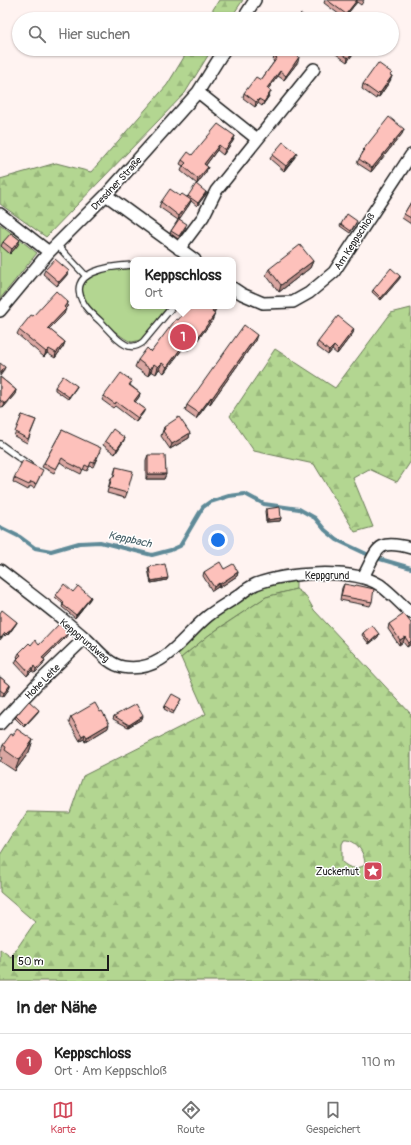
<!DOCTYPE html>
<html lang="de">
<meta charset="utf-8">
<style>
:root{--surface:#fff;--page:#f6f6f6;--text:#222;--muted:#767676;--line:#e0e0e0;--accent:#d1495b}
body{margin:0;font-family:Pangolin,sans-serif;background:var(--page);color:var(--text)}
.scale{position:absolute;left:12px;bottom:10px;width:97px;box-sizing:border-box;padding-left:4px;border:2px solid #1c1c1c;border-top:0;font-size:11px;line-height:14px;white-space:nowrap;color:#1c1c1c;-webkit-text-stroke:3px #fff;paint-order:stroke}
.you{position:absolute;left:218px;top:540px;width:14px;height:14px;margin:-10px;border:3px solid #fff;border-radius:50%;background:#1a73e8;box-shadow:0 0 0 6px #1a73e833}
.badge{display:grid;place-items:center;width:26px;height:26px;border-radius:50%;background:var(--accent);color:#fff;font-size:13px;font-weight:700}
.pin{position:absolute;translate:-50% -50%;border:2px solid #fff;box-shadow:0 1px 4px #0006}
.popup{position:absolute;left:130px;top:257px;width:106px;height:52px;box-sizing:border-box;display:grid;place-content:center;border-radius:8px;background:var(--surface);filter:drop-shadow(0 1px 3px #0005);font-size:13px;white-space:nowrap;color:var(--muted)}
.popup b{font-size:15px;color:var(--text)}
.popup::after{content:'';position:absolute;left:50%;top:100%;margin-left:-8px;border:8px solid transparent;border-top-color:var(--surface)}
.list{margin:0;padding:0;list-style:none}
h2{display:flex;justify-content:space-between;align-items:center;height:52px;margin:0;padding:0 16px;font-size:17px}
h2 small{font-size:13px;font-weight:400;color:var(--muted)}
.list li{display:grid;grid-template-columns:26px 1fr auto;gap:12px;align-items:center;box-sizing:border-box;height:56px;padding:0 16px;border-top:1px solid var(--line)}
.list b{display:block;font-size:15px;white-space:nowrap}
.list p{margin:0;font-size:13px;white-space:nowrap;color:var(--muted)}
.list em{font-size:13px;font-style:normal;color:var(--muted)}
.icon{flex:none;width:22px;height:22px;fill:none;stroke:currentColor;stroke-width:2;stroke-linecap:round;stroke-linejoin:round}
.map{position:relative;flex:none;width:411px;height:981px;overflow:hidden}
.search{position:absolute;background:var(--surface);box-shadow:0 1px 3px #0004;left:12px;right:12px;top:12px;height:44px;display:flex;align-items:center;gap:10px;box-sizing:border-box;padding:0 14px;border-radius:22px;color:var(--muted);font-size:15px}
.sheet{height:108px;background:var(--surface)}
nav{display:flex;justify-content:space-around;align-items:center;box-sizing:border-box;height:56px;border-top:1px solid var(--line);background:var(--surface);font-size:11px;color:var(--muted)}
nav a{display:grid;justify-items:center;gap:2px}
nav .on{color:var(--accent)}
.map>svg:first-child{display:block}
.green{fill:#b3d691;stroke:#687956}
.forest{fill:url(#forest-firs);stroke:#687956;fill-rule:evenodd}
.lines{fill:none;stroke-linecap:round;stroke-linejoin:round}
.stream{stroke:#5e8a98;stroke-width:4}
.lane-casing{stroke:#1c1c1c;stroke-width:8}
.street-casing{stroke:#1c1c1c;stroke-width:14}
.lane{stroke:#fff;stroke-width:5.5}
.street{stroke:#fff;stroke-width:11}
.wall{fill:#daa6a1;stroke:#1c1c1c}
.shaded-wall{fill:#b18783;stroke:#1c1c1c}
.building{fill:#fdc1bb;stroke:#1c1c1c}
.labels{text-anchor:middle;stroke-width:3;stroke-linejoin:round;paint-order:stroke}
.street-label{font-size:10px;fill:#1c1c1c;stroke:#fff}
.poi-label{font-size:10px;fill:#1c1c1c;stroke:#fff;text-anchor:end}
.water-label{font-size:11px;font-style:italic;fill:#425c64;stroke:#fff}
</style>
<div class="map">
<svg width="411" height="981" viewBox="0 0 411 981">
<defs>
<pattern id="forest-firs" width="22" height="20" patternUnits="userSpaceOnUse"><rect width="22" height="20" fill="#b3d691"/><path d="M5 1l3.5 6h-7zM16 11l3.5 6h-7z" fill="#99b77c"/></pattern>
</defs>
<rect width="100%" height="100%" fill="#fff3f1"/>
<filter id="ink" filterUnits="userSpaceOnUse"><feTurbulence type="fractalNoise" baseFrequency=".025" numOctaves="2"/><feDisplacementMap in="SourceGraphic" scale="8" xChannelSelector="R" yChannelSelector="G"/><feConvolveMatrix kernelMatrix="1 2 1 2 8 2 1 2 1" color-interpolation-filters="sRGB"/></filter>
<g filter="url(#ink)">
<!-- green -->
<path class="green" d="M0,224L37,253L0,299Z
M133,268V306H168L141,340L132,342C122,340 91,311 86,301C84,297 83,293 82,289C83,286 85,282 87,280C96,271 120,268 133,268Z
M296,581V589L266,597L209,635L181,658L176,652L211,619L256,589L280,583Z"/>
<!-- forest -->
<path class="forest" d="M219,0H243L230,19H207Z
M189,49H212L185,93L46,237L0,204V179L56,163L91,172L167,85Z
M411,308V461L397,482L369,469L353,478L373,527L355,532L314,464L254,451L230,416L275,349L335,388L391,313Z
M296,589L306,596L314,610L411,714V981H0V949L11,957L35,922L0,892V855L27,812L70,813L83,776L206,714L181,658L209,635L266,597ZM344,840C357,839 365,854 365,865C356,870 350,869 342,862V844Z"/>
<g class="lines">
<!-- stream -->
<path class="stream" d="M0,527L20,537L35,548L51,551L79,543L100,542L152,555L171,550L180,546L203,507L210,502L229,496L245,494L264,504L299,509L315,518L325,530L337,540L373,557L411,568"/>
<!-- lane casing -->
<g class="lane-casing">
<path id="lane" d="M57,245L86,276
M133,265C111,266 64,271 84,304C88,311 95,316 101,322C108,329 116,340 126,345C132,348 138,346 143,342L173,306
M0,444L29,465"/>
</g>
<!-- street casing -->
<g class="street-casing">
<path id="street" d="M243,19L255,0
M198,92L257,139
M106,195L195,260
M0,214L49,252
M179,249L203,217L216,191L314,69
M233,288L242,294L263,303L293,302L309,293L334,272L411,155
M0,311L49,252L106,195L198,92L225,49
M0,570C28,592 58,614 85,638C97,648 107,664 123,667C163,674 182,637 208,616C217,609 228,603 238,596C243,592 249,587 256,584C285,573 352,567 380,585C391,593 401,604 411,613
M363,577C378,550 375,538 411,548
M0,724L37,684L85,638"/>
</g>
<!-- lane -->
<use href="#lane" class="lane"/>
<!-- street -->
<use href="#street" class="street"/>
</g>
<!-- wall -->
<path class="wall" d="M325,0H364L361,5L357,2L344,18L324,3Z
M329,49H356L355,51L347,62Z
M274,56L298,62L284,80L278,76L268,89L269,96L262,106L258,103L255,107L243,98L244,93L261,80L274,62L273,61Z
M391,76H392L390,81L379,97L377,96L376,99L362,89L363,84Z
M404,129L402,134L371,172L357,163L359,159L362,155L363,150Z
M235,136L233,141L223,155L217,150L206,165V172L197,184L181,171L183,166L180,164L182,160Z
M272,155L295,157L284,171L270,159Z
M206,192V194L197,206L191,201L189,205L179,219L186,227L178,239L170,233L171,231L178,220L159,207L161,202L180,196L187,197L188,196Z
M411,202V224L402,218L404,214Z
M357,223L350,233L340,226L341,224Z
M3,242L18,245L10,254L1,246Z
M313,261L310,268L279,292L266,275L269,269Z
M45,270L67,275L57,286L43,274Z
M400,276V278L381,300L372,292L373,290Z
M68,302L67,307L65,308L64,314L49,329L65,342L63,347L55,358L47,353L44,357L17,334L19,330L33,316Z
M215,311L214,313L212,321L196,342L195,341L188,350L184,347L164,373L159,369L156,374L151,371L148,376L135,367L138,360L151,352L178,320Z
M354,329L353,333L337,354L332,350L328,355L316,346L318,342Z
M255,341L210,404L208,403L196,419L185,411L187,405Z
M0,377L16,390L15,394L3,408L0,406Z
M132,381L130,385L140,393L139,397L135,402L145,409L143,413L136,422L115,406L113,408L102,400L104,396Z
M77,386L76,388L68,399L55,390V387Z
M22,415L36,420L27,443L14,436Z
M164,427L190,433L189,438L170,449L161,436Z
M62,430L100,452L93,467L90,466L87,471L83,469L81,474L67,467L60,462L54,473L42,467L44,463Z
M125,438L123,442L115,454L103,445L105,441Z
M148,455L166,474L164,479H146V460Z
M116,467L127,493L125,498L107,493L110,481L112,477H113Z
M41,474L34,488L30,486L28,490L13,482L14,478Z
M266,509L281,518L280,521L266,522L265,511Z
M149,567L167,580L151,583L148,569Z
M224,569L238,572L237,576L219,588L218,587L212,591L203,576L204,572Z
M344,584L372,602L370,606L340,600L342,588Z
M73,592L90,599L75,618L62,607L63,604L55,597L56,595Z
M0,613L17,622L16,624L8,635L7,634L5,636L4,635L0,640Z
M411,623V644L407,647L403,642L399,645L388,629L389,624Z
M363,633L378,637L369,644L362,635Z
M66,637L44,659L43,665L35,673L32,671L27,676L15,663L17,659L18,658L17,657L19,653L31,645H39Z
M0,677L10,685L9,689L3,697L0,695Z
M181,699L173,714L164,709L165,706Z
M38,712L24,727L15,718L16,716Z
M114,716L142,719L128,727L113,719Z
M71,717L108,728L85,742L84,739L80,741L69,722Z
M13,735L33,740L29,752L15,771L0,761L2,758L0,757V753L3,745Z"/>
<!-- shaded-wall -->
<path class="shaded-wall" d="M357,0V2L344,18L346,14Z
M355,49V51L347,62L348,58Z
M299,57L298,62L284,80L286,76Z
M280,71L278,76L265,93L267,88Z
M392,76L390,81L379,97L380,93Z
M271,91L269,96L262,106L264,102Z
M259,99L258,103L255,107L256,102Z
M404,129L402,134L371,172L372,168Z
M235,136L233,141L223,155L225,150Z
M219,145L217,150L203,169L204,164Z
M297,153L295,157L284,171L286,166Z
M208,167L206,172L197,184L198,179Z
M206,192V194L197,206L198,203Z
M191,200L189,205L178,221L179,216Z
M20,240L18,245L10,254L12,249Z
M313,261L310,268L279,292L281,285Z
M69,271L67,275L57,286L59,282Z
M400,276V278L381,300V298Z
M68,302L67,307L62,312L64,307Z
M216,306H217L215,311L210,318L212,312Z
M66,309L64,314L46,332L48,328Z
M215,314L212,321L196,342L199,336Z
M354,329L353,333L337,354L338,350Z
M197,334L195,341L188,350L191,343Z
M257,335L255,341L210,404L212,398Z
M187,340L184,347L164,373L167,367Z
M65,342L63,347L55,358L56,353Z
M334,346L332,350L328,355L329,351Z
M49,349L47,353L44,357L46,352Z
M162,363L159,369L156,374L158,367Z
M154,364L151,371L148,376L150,369Z
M5,367L3,372L0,376V374Z
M77,386L76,388L68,399L69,397Z
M16,390L15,394L3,408L5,404Z
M140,393L139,397L133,405L134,401Z
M211,397L208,403L196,419L199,413Z
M145,409L143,413L136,422L138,418Z
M190,433L189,438L170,449L172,444Z
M125,438L123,442L115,454L117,449Z
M148,474H166L164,479H146Z
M281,518L280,521L266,522L267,520Z
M238,572L237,576L219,588L220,584Z
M168,578L167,580L151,583V581Z
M219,583L218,587L212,591L214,587Z
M91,597L90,599L75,618L76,615Z
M17,622L16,624L8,635L9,632Z
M68,633L66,637L41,662L42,658Z
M379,634L378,637L369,644L370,642Z
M405,637L403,642L399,645L400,640Z
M411,641V644L407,647L409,643Z
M45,660L43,665L35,673L36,669Z
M34,666L32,671L27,676L29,672Z
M10,685L9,689L3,697L4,693Z
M39,710L38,712L24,727L25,725Z
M143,716L142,719L128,727L129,725Z
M109,724L108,728L85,742L87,737Z
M85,734L84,739L80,741L82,736Z
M33,740L29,752L15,771L19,760Z"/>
<!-- building -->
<path class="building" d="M327,0H357L346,14Z
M301,14L308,19H298Z
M280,49H282L289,54L291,51L299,57L286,76L280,71L267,88L271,91L264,102L259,99L256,102L244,93L256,77L261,80L277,58L274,56Z
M335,49H355L348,58Z
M378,63L392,73L390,75L392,76L380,93L379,92L377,94L363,84Z
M389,117L404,129L372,168L359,159L364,151L363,150Z
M218,124L235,136L225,150L219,145L204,164L208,167L198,179L183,166L186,163L182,160L188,152L192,155Z
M283,142L297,153L286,166L272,155Z
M196,184L206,192L198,203L188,196Z
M170,189L180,196L182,194L191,200L179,216L161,202Z
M411,202V218L404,214Z
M347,214L357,221L351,231L341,224Z
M179,219L187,224L179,236L171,231Z
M11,233L20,240L12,249L3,242Z
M300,245L313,261L281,285L269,269Z
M55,259L69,271L59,282L45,270Z
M391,268L400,276L381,298L373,290Z
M56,291L68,302L64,307L66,309L48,328L65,342L56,353L49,349L46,352L19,330L31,315L33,316Z
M190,306H216L212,312L215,314L199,336L197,334L191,343L187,340L167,367L162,363L158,367L154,364L150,369L138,360L147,348L151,352L176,319L178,320Z
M338,316L354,329L338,350L334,346L329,351L318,342Z
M244,325L257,335L212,398L211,397L199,413L187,405Z
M0,363L5,367L0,374Z
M121,373L132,381L129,385L140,393L134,401L145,409L138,418L116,402L115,404L104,396Z
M63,376L77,386L69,397L55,387Z
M0,377L16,390L5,404L0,400Z
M22,415L36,420L28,439L15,432Z
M179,417L190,433L172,444L163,431L165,429L164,427Z
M113,429L125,438L117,449L105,441Z
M62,430L101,448L94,463L91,462L89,467L85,465L83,470L69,463L62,458L56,469L44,463Z
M148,455H165L166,474H148Z
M23,460L43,470L36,484L31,482L29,485L14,478Z
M116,467L133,471L127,493L109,488L112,477H114Z
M280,507L281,518L267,520L266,509Z
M220,562L224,569L233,564L238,572L220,584L219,583L214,587L204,572Z
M165,564L168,578L151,581L149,567Z
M64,584L73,592L78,586L91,597L76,615L63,605L64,602L56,595Z
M344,584L355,586L356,585L374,589L372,602L341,596Z
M2,610L17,622L9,632H8L6,634L5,633L1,638L0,637V613Z
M404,614L411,623V641L409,643L405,637L400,640L389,624Z
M59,624L68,633L42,658L45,660L36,669L34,666L29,672L17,659L21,655L19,653L29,643L31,645L35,640L39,645Z
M372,625L379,634L370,642L363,633Z
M0,677L10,685L4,693L0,690Z
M172,694L181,699L174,712L165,706Z
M29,701L39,710L25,725L16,716Z
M95,703L100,712L102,711L109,724L87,737L85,734L82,736L71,717Z
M136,704L143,716L129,725L114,716Z
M17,729L33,740L19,760L5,750L6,747L3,745L11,734L13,735Z"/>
</g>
<!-- icons -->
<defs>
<g id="sight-square" transform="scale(1)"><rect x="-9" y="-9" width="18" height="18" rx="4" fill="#d1495b" stroke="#fff"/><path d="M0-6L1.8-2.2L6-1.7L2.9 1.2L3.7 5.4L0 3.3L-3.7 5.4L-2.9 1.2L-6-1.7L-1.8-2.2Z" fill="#fff"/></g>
</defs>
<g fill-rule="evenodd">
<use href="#sight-square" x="373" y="871"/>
</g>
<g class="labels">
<!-- street labels -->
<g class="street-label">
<text transform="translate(116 183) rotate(-47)" y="4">Dresdner Straße</text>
<text transform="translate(354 241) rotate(-57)" y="4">Am Keppschloß</text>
<text x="327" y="579">Keppgrund</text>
<text transform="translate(85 640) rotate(40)" y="4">Keppgrundweg</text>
<text transform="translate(42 681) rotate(-45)" y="4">Hohe Leite</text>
</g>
<!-- poi labels -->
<g class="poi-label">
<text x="359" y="875">Zuckerhut</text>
</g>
<!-- water labels -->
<g class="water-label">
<text transform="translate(130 539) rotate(12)" y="4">Keppbach</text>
</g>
</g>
</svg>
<div class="scale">50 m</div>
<div class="you"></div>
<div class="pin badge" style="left:183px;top:337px">1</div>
<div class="popup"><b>Keppschloss</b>Ort</div>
<div class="search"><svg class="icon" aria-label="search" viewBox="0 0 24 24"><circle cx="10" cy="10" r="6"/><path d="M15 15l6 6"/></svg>Hier suchen</div>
</div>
<section class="sheet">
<h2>In der Nähe<small></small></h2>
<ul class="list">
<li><span class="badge">1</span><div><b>Keppschloss</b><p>Ort · Am Keppschloß</p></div><em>110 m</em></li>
</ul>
</section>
<nav>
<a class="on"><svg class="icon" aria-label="map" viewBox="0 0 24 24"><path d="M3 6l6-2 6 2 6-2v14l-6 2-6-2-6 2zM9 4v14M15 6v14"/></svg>Karte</a>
<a><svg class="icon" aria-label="directions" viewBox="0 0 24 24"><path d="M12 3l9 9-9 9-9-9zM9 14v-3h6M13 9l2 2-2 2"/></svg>Route</a>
<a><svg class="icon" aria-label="saved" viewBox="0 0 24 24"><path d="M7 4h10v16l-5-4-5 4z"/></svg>Gespeichert</a>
</nav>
